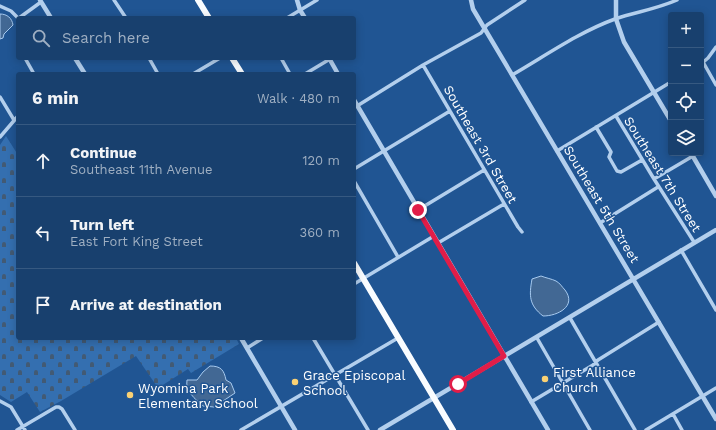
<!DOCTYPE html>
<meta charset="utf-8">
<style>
:root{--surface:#18406e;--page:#254b76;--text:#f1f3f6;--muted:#9fafc2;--line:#365981}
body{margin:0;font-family:"Work Sans",sans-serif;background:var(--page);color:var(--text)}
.controls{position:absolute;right:12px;top:12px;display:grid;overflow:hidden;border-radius:4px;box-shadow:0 2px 10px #0003}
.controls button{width:36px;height:36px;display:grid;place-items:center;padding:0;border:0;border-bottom:1px solid var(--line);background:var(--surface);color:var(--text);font:20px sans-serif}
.stop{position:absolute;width:12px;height:12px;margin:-9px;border:3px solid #e11d48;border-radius:50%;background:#fff}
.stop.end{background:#e11d48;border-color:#fff;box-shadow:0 1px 4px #0008}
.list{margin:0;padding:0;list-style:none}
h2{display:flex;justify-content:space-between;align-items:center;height:52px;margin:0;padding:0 16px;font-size:17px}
h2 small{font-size:13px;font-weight:400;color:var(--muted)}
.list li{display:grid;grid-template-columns:26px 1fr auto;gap:12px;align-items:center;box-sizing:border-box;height:72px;padding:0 16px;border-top:1px solid var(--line)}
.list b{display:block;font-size:15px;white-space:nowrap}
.list p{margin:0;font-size:13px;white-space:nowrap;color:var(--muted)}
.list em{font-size:13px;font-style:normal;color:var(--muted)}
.icon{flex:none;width:22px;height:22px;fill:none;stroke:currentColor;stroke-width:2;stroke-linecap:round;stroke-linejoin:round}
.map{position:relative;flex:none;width:716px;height:430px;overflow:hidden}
.search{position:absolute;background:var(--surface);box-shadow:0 2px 10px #0003;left:16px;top:16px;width:340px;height:44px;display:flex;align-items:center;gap:10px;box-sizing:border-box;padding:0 14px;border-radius:4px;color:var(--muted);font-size:15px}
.panel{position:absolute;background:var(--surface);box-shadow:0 2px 10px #0003;left:16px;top:72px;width:340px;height:268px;border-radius:4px}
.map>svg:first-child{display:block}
.cemetery{fill:url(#cemetery-stones)}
.water{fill:#426894;stroke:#a7caef}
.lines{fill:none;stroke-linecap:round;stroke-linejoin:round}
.minor{stroke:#b3cfed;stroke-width:3.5}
.tertiary{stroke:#b3cfed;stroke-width:4.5}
.primary{stroke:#f9fcff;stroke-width:6}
.route{stroke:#e11d48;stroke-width:5}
.poi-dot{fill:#fad174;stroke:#205593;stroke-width:1.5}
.labels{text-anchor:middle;stroke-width:3;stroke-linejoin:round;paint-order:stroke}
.street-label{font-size:13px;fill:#fff;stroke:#205593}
.poi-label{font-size:13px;fill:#fff;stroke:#205593;text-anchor:start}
</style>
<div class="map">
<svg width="716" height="430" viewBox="0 0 716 430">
<defs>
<pattern id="cemetery-stones" width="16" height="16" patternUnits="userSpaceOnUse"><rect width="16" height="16" fill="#346fb0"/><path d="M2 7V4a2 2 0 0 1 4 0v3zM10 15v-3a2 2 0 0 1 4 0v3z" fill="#425a74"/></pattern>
</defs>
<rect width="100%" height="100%" fill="#205593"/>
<!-- cemetery -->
<path class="cemetery" d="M6,136L18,155V338H236L239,344L191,373L188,369L158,388L136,356L61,401L40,412L27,392L11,402L0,395V145Z"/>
<!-- water -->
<path class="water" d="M0,14C7,14 12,18 13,25L4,34L3,38L0,39Z
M541,276C546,278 552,279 556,281C560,283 562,287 565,290C577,306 558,316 543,316C529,305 529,296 532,279Z
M210,366C221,366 224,370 226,380L231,383L235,393L214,407L203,406C195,399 185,391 187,380H197L203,372Z"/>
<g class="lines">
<!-- minor -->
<path class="minor" d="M114,0L126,18
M0,6L11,11L18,18
M19,18L41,2
M287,18L317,0
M18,34V46
M25,58L34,74
M149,58L158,74
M281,58L290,74
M703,62L716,85
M701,64L708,58L716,47
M423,65L518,227L522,232
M193,74L220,58
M305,74L330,59
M512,75C545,56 579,32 615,19C636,12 657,9 677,0
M0,97L14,120
M357,106L423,65L481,33L487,25L525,0
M616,116L654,179L694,242
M596,127L611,152L609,157L617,171L621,172L642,160
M0,137L18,116
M557,151L671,82
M354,169L450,111
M654,179L693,156
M354,181L398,257
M418,210L484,170
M600,223L658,187
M438,243L504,204
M681,250L716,310
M354,284L434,236
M570,318L635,430
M313,338L368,430
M537,338L590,430
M247,348L263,338
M0,401L11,407L25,430
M531,402L593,365L598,360L659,322
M673,414L682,430
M17,430L56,407H59L62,409L75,430
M241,430L398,338
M646,430L716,388"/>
<!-- tertiary -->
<path class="tertiary" d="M40,0L51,18
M297,0L300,10L305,18
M471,0L473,9L716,419
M616,0V19L624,42L671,121
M75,58L85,74
M329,58L338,74
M354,100L548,430
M691,153L716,196
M241,338L295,430
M380,430L716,230"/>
<!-- primary -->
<path class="primary" d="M198,0L209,18
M232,58L242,74
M354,263L453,430"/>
</g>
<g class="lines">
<!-- route -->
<path class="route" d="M418,210L504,356L458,384"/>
</g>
<!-- markers -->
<g class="poi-dot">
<circle cx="545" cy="379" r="4"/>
<circle cx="295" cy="382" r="4"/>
<circle cx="130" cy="395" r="4"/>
</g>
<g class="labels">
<!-- street labels -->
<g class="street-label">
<text transform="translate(481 144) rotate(60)" y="5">Southeast 3rd Street</text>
<text transform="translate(663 174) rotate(58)" y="5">Southeast 7th Street</text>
<text transform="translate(602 204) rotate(59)" y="5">Southeast 5th Street</text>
</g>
<!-- poi labels -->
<g class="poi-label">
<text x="553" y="377">First Alliance<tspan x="553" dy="15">Church</tspan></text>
<text x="303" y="380">Grace Episcopal<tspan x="303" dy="15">School</tspan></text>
<text x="138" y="393">Wyomina Park<tspan x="138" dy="15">Elementary School</tspan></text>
</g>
</g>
</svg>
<div class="controls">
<button>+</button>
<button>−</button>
<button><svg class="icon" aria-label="locate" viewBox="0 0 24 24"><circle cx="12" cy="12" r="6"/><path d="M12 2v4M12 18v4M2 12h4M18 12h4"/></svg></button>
<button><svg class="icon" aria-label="layers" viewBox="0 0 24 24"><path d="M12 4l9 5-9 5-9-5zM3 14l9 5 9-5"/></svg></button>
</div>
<div class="stop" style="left:458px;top:384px"></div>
<div class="stop end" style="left:418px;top:210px"></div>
<div class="search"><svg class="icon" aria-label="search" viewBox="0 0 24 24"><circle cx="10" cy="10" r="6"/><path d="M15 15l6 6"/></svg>Search here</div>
<section class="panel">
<h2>6 min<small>Walk · 480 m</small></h2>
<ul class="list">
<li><svg class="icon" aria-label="ahead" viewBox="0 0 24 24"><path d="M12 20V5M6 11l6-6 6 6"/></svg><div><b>Continue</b><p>Southeast 11th Avenue</p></div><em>120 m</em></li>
<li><svg class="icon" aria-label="left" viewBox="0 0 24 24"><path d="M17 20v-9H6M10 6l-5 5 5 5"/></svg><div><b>Turn left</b><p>East Fort King Street</p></div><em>360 m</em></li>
<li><svg class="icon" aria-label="arrive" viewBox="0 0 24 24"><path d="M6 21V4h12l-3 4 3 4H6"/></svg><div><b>Arrive at destination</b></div></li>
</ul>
</section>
</div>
